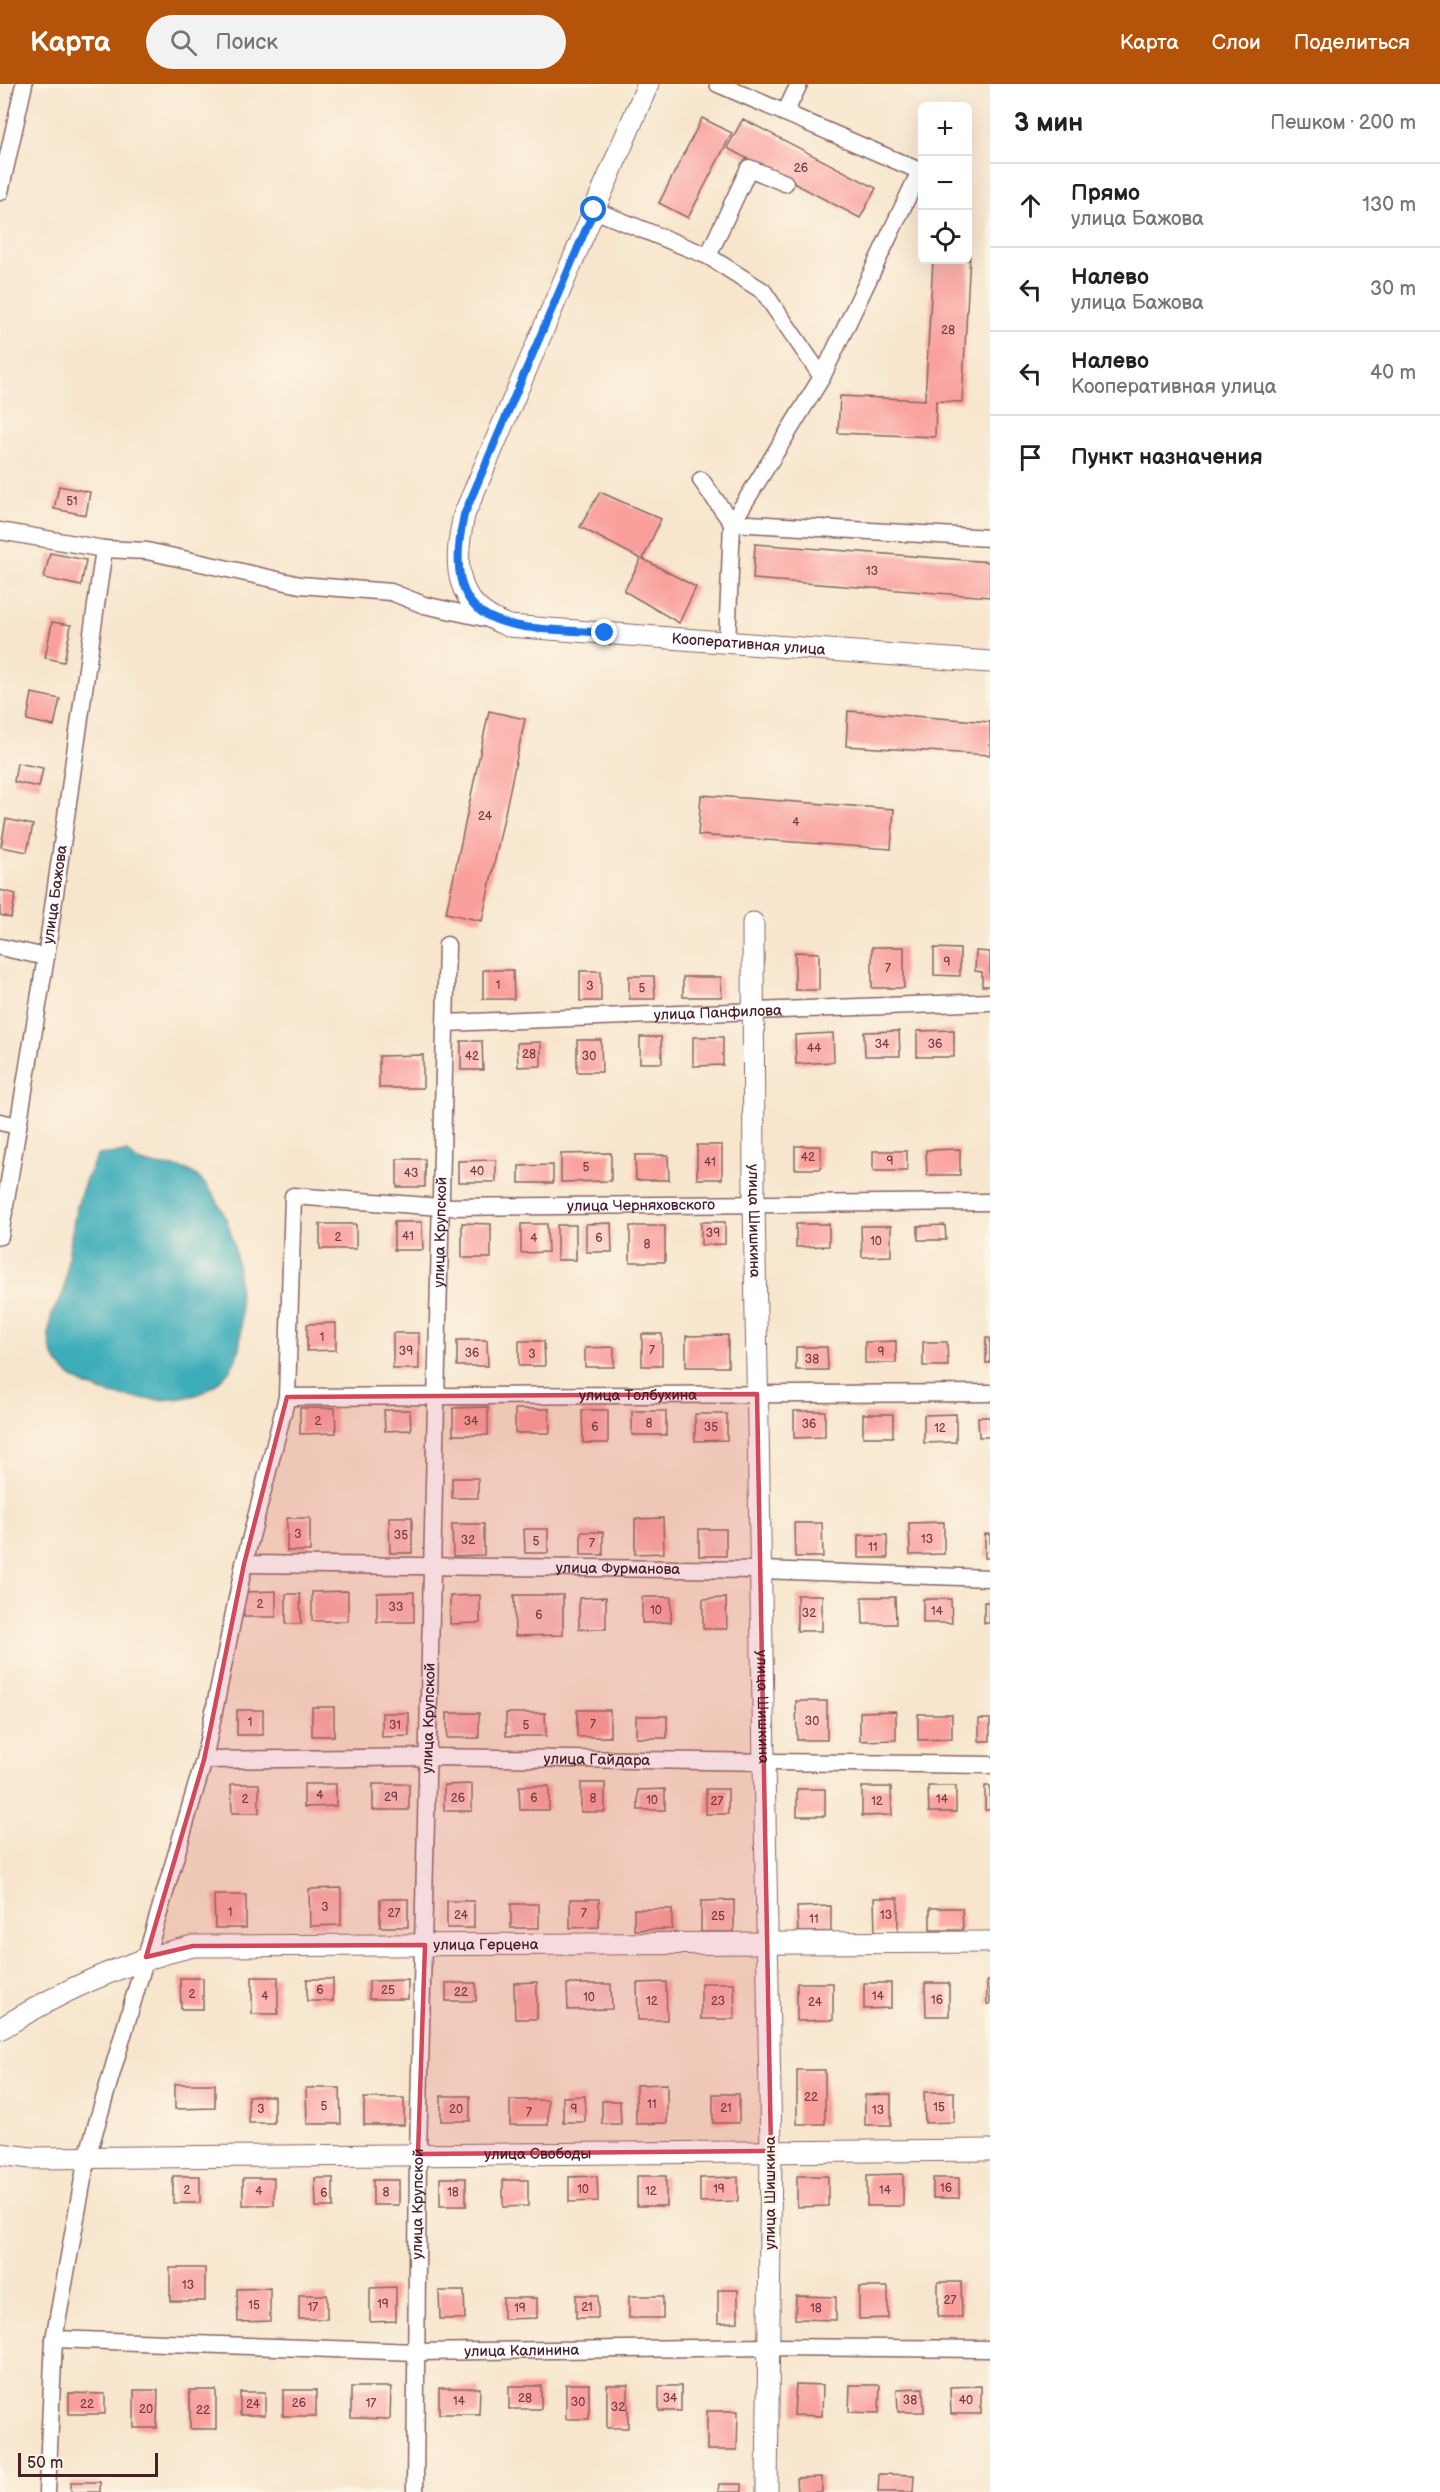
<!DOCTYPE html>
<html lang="ru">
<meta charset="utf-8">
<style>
:root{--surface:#fff;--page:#f2f2f2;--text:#202124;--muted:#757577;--line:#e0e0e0;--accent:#b45309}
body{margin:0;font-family:"Balsamiq Sans",sans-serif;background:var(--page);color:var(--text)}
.controls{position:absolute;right:18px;top:18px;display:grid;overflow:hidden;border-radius:9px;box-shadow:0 6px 24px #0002}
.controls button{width:54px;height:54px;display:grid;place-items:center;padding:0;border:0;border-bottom:2px solid var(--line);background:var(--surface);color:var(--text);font:30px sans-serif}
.scale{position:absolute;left:18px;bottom:15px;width:140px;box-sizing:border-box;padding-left:6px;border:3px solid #4a1f2b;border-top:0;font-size:16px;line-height:21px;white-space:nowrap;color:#4a1f2b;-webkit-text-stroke:4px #fcf5e5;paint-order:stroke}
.stop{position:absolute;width:18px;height:18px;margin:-14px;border:4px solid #1a73e8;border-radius:50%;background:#fff}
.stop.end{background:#1a73e8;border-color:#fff;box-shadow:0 2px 6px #0008}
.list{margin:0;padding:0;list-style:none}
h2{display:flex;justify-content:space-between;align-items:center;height:78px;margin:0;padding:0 24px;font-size:26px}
h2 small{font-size:20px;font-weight:400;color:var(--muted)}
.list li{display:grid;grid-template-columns:39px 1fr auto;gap:18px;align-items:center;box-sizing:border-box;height:84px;padding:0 24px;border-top:2px solid var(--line)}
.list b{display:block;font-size:22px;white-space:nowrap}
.list p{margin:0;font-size:20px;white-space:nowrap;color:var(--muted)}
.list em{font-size:20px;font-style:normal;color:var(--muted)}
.icon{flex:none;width:33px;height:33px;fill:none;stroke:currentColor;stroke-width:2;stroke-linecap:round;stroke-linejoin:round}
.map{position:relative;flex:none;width:990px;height:2408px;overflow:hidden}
header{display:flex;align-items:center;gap:36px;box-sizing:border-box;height:84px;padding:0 30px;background:var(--accent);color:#fff}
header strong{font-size:28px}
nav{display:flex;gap:33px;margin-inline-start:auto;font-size:21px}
.search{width:420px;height:54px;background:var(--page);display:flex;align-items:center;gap:15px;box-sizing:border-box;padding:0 21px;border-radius:33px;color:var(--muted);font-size:22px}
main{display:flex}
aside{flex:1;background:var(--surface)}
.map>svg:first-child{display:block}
.water{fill:#3eadba;stroke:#446672;stroke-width:1.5}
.building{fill:#f9a09d}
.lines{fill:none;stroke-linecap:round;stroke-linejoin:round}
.minor-casing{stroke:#876564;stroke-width:19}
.tertiary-casing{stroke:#876564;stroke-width:23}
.minor{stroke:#fff;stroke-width:16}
.tertiary{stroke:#fff;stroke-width:21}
.route{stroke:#1a73e8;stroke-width:8}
.marked{fill:#d1495b;fill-opacity:0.2;stroke:#d1495b;stroke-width:4.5;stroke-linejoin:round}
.labels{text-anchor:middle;stroke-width:4.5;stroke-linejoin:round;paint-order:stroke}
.number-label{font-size:12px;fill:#763f48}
.street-label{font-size:15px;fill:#4a1f2b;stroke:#fcf5e5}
</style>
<header>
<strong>Карта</strong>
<div class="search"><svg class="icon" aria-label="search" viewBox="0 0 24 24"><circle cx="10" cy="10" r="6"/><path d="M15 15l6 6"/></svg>Поиск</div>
<nav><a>Карта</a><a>Слои</a><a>Поделиться</a></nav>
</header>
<main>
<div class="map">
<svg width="990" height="2408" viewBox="0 0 990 2408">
<rect width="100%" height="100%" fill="#fcf5e5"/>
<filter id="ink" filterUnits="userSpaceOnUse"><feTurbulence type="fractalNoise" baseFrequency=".0167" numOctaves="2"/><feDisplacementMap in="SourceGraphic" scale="12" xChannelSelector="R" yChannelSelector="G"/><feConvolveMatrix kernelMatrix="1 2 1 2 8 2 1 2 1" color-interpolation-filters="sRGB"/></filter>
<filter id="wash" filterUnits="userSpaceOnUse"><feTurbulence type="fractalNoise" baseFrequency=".008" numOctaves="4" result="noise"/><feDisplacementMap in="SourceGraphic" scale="24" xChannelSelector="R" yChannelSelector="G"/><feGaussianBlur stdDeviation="1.35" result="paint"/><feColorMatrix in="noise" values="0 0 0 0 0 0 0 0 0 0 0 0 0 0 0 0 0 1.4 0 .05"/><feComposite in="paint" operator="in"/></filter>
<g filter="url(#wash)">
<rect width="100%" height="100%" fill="#f7e6cd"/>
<!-- water -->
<path class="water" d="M126,1068C131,1071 136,1077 141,1078C162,1086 180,1076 200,1095C228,1122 238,1166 239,1204C240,1228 246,1262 231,1284C223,1295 210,1307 196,1311C158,1322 81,1314 57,1278C48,1265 47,1246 52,1230C55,1222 62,1215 64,1206C71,1156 72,1116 98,1071Z"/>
<g id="blocks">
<!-- building -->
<path class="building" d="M702,34L732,49L688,134L659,119Z
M743,35L876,104L860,134L727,64Z
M968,170H970L962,318L936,317L935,353L838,349L840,312L925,316L933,176H968Z
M59,402L90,408L86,431L54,425Z
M600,408L661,435L643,475L696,503L679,539L624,507L641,475L580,443Z
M755,460L990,478V513L753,495Z
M50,469L86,476L81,502L44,494Z
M52,538L71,541L64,578L45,574Z
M32,609L60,615L54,642L27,636Z
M489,627L525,635L482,837L446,829Z
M848,627L990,638V671L846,662Z
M17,679L43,684L39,703L14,698Z
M701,711L894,725L891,765L698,751Z
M6,735L33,741L27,768L1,763Z
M0,806L16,810L11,834L0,831Z
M872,863H904V904H872Z
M934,864L960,865V892L934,891Z
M976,867L990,868V902H982V888L975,887Z
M795,868L819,869V906H795Z
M483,886H513L514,915H483Z
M580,887H601V917H580Z
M629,892H654L655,915H629Z
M683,893H721L722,913H683Z
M954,946V973H917V947Z
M899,947L900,972H865L864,948Z
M833,949L834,978L796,980L795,951Z
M640,953H661L662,979H640Z
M693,953H723V981L693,982Z
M577,956H601L602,988H577Z
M461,957H482L483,986H461Z
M541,958V982L518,983L517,959Z
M423,971V1004H379V972Z
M697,1061H722V1095H697Z
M795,1062H821V1085H795Z
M960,1065V1091H927L926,1066Z
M873,1067H907V1087H873Z
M611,1069V1097L561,1098V1070Z
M635,1071H668L669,1096H636Z
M397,1075H425V1103H397Z
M496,1076V1098H458V1077Z
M553,1081V1099H519V1082Z
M394,1138H422L423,1166H394Z
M701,1138H725V1160L701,1161Z
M462,1139L491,1140V1174H462Z
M611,1139L612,1168H586V1140Z
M320,1140H356V1165H320Z
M521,1140H547L548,1168L521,1169Z
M796,1140H829V1162L796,1163Z
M557,1141H576V1176H557Z
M945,1141L946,1156H918V1142Z
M630,1142H665V1178H630Z
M861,1142H891V1172L862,1173Z
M336,1239V1266L307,1267V1240Z
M393,1249H419V1285H393Z
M642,1250H662V1282H642Z
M728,1251V1283H686V1252Z
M986,1254H990V1279H986Z
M457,1256H487L488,1282H457Z
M519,1257H544L545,1282H519Z
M896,1257V1279H865V1258Z
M923,1258H947L948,1282H923Z
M614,1263V1283H585V1264Z
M796,1263H827L828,1286H796Z
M488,1323V1351H453V1324Z
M300,1324H335L336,1349L300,1350Z
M515,1325H549L550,1349H515Z
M384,1326H410L411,1346L385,1347Z
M582,1326H608V1359H583Z
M632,1327H666V1351H632Z
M794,1327H825V1353L794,1354Z
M695,1330H727V1356L695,1357Z
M863,1330H893V1353H863Z
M956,1330V1358L924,1359V1331Z
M978,1333H990V1353H979Z
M452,1394H478V1414H452Z
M389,1433H412V1469H390Z
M287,1434H310V1467H287Z
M663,1434L664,1469L635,1470V1435Z
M944,1438V1470L910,1471L909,1439Z
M794,1439H822L823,1473H795Z
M452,1440H484V1471L453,1472Z
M524,1445H548V1469H525Z
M699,1445H726V1472H699Z
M581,1448H603V1471H581Z
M985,1450H990V1474H985Z
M858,1451H887L888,1474H858Z
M276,1507V1533H244L243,1508Z
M348,1507V1537H312V1508Z
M414,1508V1538H377V1509Z
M286,1510H300L301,1540H286Z
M480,1511V1539L450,1540V1512Z
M514,1511H563V1551L515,1552Z
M797,1511H822V1547H797Z
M606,1513V1545H579V1514Z
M642,1513H671V1538L642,1539Z
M862,1513H895L896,1540H863Z
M726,1514L727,1545H703V1515Z
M923,1515H951L952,1539H923Z
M984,1518H990V1539H984Z
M796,1617H827V1656H797Z
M312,1623H334V1652H312Z
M237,1626H263V1651H237Z
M577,1626H610V1653H577Z
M896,1627V1656L860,1657V1628Z
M382,1629H409V1652L382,1653Z
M447,1629H479V1654H447Z
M506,1629H545L546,1652H506Z
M918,1630H952V1655L918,1656Z
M636,1632H667V1654H636Z
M979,1635H990V1657H979Z
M581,1699H605V1728H581Z
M231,1700H259V1729H232Z
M304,1700H336V1722L304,1723Z
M373,1700H409V1726H373Z
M472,1700V1727H444V1701Z
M519,1702H549V1726H520Z
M928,1702H956V1728H929Z
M985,1702H990V1726H985Z
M862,1703H891L892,1731L862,1732Z
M665,1705V1726H638V1706Z
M706,1705H728V1730H706Z
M797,1705H825V1732H797Z
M341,1804V1841L310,1842L309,1805Z
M214,1811H246V1844H215Z
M874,1814H898V1848L875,1849Z
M380,1815H408V1843H380Z
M570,1815H599V1843L570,1844Z
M734,1816V1848H701V1817Z
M447,1817H474V1844H447Z
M511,1820H539V1844H511Z
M831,1822V1848H798L797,1823Z
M930,1824H962L963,1846H930Z
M634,1825H672V1845L634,1846Z
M252,1893H278V1930H252Z
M180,1894H203V1925H181Z
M307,1895H333V1917H307Z
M408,1896V1915H369V1897Z
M987,1897H990V1920H987Z
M537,1898V1935H515L514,1899Z
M666,1898L667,1936H638L637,1899Z
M446,1899H476V1917H446Z
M701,1899H734L735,1935H701Z
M797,1899H833V1936L797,1937Z
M864,1899H891V1924L864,1925Z
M925,1899H949V1932H926Z
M567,1900H611L612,1925L568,1926Z
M797,1986H825V2040H797Z
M175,2000H215V2024L175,2025Z
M667,2000V2039L636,2040V2001Z
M306,2004H340L341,2040H307Z
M924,2008H954V2038L925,2039Z
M713,2010H739V2039H713Z
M891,2010V2041H865V2011Z
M248,2012H274V2039H249Z
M441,2012H470V2037H441Z
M585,2012V2038H563V2013Z
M364,2014H404V2041H364Z
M510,2016H548V2041H510Z
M602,2017H620L621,2040H602Z
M903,2090V2122H867V2091Z
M173,2092H200V2119H173Z
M597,2092L598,2117L569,2118V2093Z
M637,2092H666V2122H637Z
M797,2092H828V2122L797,2123Z
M738,2093V2117L700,2118V2094Z
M243,2094H274V2121H243Z
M315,2094H333V2123H316Z
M440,2094H466V2122H440Z
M933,2094H959V2114H933Z
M373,2096H399V2121H373Z
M503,2096H528V2122L503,2123Z
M170,2184H205V2217H170Z
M938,2198H961L962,2233H938Z
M396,2203V2237L370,2238V2204Z
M859,2203H888V2234L859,2235Z
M270,2204V2237L238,2238L237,2205Z
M718,2206H738V2238L718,2239Z
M439,2207H464L465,2235H440Z
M299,2211H327V2235H299Z
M576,2211H598V2234H576Z
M629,2212H663V2234H629Z
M796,2212L836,2213V2236L795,2235Z
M503,2214H537V2234L503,2235Z
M566,2300H589V2335H566Z
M796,2300L823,2301L822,2332L794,2331Z
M607,2301H628V2344H607Z
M850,2301H880L879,2329L849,2328Z
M509,2302H541V2325H509Z
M659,2302H681V2327H659Z
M981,2302V2330H951L950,2303Z
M351,2303H391L390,2335L351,2334Z
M439,2304H480L479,2330H439Z
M923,2304L924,2328H898L897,2305Z
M134,2306H158L157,2344H134Z
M190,2306H216V2345H190Z
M283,2306H316V2332H283Z
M240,2308H265V2331H240Z
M69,2309L105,2310V2330H69Z
M707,2327H738L737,2366H707Z
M879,2390L914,2391L913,2408H878Z
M822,2393V2408H797L796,2394Z
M71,2398H100V2408H71Z
M719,2400H742V2408H718Z"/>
</g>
</g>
<g filter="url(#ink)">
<use href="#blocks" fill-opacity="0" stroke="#876564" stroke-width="1.5"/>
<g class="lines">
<!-- minor casing -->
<g class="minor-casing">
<g id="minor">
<path d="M718,0L920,87L822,293"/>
<path d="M785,29L799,0"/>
<path d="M785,99L749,84L708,172L763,207L822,293L732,439L990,454"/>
<path d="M0,108L24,0"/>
<path d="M594,126L708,172"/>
<path d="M701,396L732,439L727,559"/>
<path d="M0,447L104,465L147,467L300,501L391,508L424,521L489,535"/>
<path d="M0,863L46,873"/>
<path id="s1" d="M445,939L990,918"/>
<path d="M0,1038L18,1042"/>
<path id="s2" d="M0,1152L46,873L104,465"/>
<path id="s3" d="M287,1313L990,1309"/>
<path id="s4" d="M244,1480L760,1486L990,1494"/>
<path id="s5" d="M204,1676L429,1673L990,1681"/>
<path id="s6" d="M54,2255L417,2268L769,2263L990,2265"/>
<path id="s7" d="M47,2408L54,2255L87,2073L204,1676L244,1480L287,1313L293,1112L441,1123L990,1118"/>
<path id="s8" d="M415,2408L418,2070L447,861"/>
</g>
</g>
<!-- tertiary casing -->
<g class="tertiary-casing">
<g id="tertiary">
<path id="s9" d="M648,0L464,431C453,482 453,522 509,542L990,578"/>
<path id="s10" d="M753,839L754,1120L771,2067L767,2408"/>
<path id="s11" d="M0,1945C63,1906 121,1879 193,1862L990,1858"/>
<path id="s12" d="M0,2070L31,2074L990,2066"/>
</g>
</g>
<!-- minor -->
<use href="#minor" class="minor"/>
<!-- tertiary -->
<use href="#tertiary" class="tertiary"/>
</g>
</g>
<g class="lines" filter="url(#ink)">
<!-- route -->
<path class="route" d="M594,126L464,431C437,554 515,542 605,549"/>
</g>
<!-- marked area -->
<path class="marked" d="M757,1310L771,2067L418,2070L425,1861L193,1862L146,1873L204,1676L244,1480L287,1313Z"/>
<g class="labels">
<!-- number labels -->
<g class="number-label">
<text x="801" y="88">26</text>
<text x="948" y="250">28</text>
<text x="72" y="421">51</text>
<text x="872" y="491">13</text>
<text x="485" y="736">24</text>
<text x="796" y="742">4</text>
<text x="947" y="882">9</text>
<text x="888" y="888">7</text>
<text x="498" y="905">1</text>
<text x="590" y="906">3</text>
<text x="642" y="908">5</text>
<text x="882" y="964">34</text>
<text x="935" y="964">36</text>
<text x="814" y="968">44</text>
<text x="529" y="974">28</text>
<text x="472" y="976">42</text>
<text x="589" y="976">30</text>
<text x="808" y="1077">42</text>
<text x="890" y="1081">9</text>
<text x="710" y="1082">41</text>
<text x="586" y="1087">5</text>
<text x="477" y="1091">40</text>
<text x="411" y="1093">43</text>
<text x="713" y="1153">39</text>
<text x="408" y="1156">41</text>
<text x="338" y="1157">2</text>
<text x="534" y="1158">4</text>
<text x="599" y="1158">6</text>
<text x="876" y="1161">10</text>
<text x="647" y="1164">8</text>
<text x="322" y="1257">1</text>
<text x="652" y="1270">7</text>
<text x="406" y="1271">39</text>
<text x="881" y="1272">9</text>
<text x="472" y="1273">36</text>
<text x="532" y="1274">3</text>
<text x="812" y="1279">38</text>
<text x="318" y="1341">2</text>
<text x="471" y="1341">34</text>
<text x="649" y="1343">8</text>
<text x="809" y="1344">36</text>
<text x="595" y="1347">6</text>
<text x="711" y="1347">35</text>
<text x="940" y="1348">12</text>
<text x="298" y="1454">3</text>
<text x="401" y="1455">35</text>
<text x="927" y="1459">13</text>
<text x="468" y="1460">32</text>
<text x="536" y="1461">5</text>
<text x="592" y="1463">7</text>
<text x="873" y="1467">11</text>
<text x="260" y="1524">2</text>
<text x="396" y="1527">33</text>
<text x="656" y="1530">10</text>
<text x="937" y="1531">14</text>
<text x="809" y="1533">32</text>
<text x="539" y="1535">6</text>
<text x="812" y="1641">30</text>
<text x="250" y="1642">1</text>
<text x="593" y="1644">7</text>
<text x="395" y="1645">31</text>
<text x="526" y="1645">5</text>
<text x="320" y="1715">4</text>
<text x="391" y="1717">29</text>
<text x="458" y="1718">26</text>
<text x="534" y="1718">6</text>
<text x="593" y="1718">8</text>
<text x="245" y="1719">2</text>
<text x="942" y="1719">14</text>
<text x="652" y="1720">10</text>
<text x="717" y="1721">27</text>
<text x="877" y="1721">12</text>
<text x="325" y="1827">3</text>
<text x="230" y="1832">1</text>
<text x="394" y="1833">27</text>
<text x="584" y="1833">7</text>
<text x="461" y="1835">24</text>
<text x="886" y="1835">13</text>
<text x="718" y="1836">25</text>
<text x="814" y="1839">11</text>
<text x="320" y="1910">6</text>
<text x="388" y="1910">25</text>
<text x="461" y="1912">22</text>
<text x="192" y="1914">2</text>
<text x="265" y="1916">4</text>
<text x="878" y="1916">14</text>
<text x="589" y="1917">10</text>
<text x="937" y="1920">16</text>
<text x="652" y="1921">12</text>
<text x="718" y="1921">23</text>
<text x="815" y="1922">24</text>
<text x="811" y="2017">22</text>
<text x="652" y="2024">11</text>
<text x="324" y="2026">5</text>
<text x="939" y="2027">15</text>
<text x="726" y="2028">21</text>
<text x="261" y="2029">3</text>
<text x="456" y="2029">20</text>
<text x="574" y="2029">9</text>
<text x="878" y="2030">13</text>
<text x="529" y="2032">7</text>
<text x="946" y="2108">16</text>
<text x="583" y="2109">10</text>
<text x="719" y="2109">19</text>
<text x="187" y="2110">2</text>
<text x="885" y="2110">14</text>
<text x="259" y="2111">4</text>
<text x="651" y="2111">12</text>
<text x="386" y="2112">8</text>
<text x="453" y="2112">18</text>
<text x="324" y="2113">6</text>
<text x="188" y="2205">13</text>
<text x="950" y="2220">27</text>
<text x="383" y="2224">19</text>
<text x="254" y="2225">15</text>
<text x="313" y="2227">17</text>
<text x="587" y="2227">21</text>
<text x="520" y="2228">19</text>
<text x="816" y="2228">18</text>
<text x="525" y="2318">28</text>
<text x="670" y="2318">34</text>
<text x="910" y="2320">38</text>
<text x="966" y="2320">40</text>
<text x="459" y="2321">14</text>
<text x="578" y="2322">30</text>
<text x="299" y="2323">26</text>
<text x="371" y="2323">17</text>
<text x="87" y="2324">22</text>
<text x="253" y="2324">24</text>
<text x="618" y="2327">32</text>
<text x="146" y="2329">20</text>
<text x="203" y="2330">22</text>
</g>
<!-- street labels -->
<g class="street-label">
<text dy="5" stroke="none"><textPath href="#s9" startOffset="844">Кооперативная улица</textPath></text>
<text dy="5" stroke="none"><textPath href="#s2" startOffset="346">улица Бажова</textPath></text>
<text dy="5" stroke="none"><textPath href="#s1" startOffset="273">улица Панфилова</textPath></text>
<text dy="5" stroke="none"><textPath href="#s7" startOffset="1674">улица Черняховского</textPath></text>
<text dy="5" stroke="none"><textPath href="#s10" startOffset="298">улица Шишкина</textPath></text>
<text dy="5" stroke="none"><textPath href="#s8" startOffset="1260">улица Крупской</textPath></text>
<text dy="5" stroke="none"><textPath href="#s3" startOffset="351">улица Толбухина</textPath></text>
<text dy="5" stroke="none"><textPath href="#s4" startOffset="374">улица Фурманова</textPath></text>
<text dy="5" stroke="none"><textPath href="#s10" startOffset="784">улица Шишкина</textPath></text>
<text dy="5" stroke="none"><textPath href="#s8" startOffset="774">улица Крупской</textPath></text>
<text dy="5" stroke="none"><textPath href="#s5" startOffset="393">улица Гайдара</textPath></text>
<text dy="5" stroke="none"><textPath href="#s11" startOffset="504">улица Герцена</textPath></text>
<text dy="5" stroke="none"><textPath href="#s12" startOffset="538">улица Свободы</textPath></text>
<text transform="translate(770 2109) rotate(-90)" y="5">улица Шишкина</text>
<text dy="5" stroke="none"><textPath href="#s8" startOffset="288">улица Крупской</textPath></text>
<text dy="5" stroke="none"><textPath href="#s6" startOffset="468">улица Калинина</textPath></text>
</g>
</g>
</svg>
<div class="controls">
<button>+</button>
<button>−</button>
<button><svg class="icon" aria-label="locate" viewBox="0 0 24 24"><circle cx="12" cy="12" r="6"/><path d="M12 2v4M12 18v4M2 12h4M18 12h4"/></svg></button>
</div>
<div class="scale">50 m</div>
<div class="stop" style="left:594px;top:126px"></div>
<div class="stop end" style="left:605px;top:549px"></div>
</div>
<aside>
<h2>3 мин<small>Пешком · 200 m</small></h2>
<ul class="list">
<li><svg class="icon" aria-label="ahead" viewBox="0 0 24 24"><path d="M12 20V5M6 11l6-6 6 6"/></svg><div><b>Прямо</b><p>улица Бажова</p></div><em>130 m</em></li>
<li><svg class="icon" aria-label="left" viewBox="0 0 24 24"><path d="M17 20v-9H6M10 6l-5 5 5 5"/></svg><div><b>Налево</b><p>улица Бажова</p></div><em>30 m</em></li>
<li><svg class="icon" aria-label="left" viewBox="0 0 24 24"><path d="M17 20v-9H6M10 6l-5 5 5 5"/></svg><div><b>Налево</b><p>Кооперативная улица</p></div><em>40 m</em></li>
<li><svg class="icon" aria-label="arrive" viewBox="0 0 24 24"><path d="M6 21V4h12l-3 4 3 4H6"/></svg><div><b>Пункт назначения</b></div></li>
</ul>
</aside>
</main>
